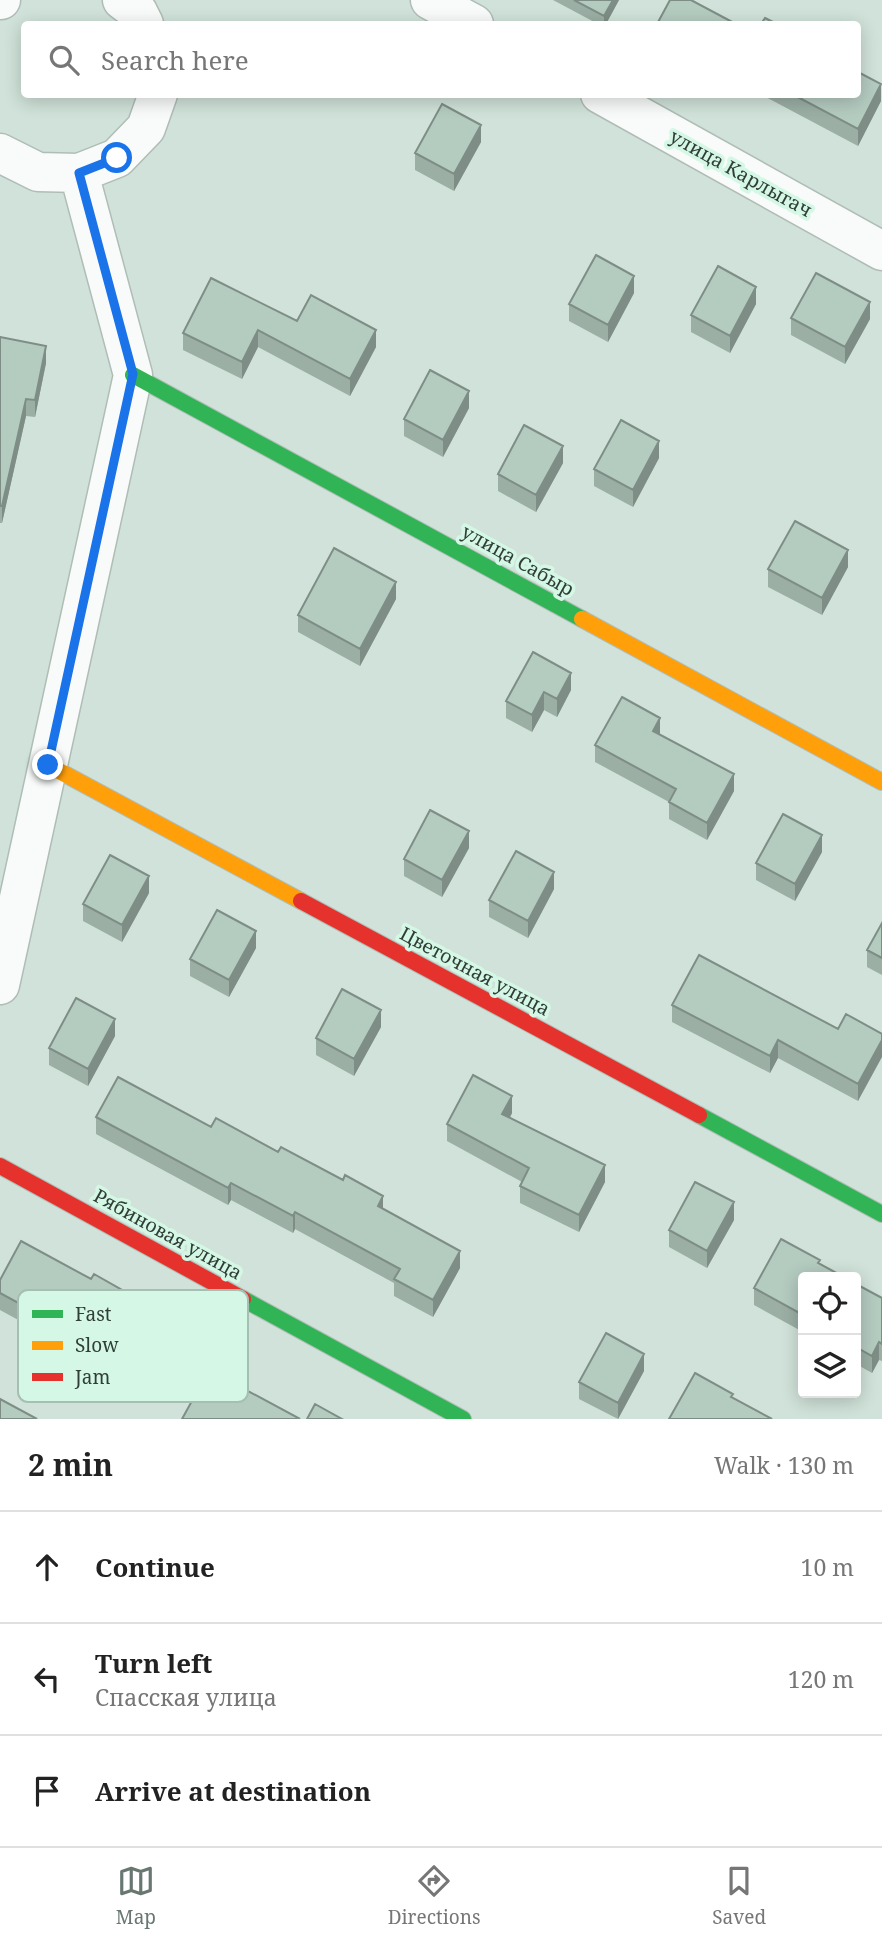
<!DOCTYPE html>
<meta charset="utf-8">
<style>
:root{--surface:#fff;--page:#f6f6f6;--text:#222;--muted:#767676;--line:#e0e0e0;--accent:#687770}
body{margin:0;font-family:"Noto Serif",serif;background:var(--page);color:var(--text)}
.controls{position:absolute;right:21px;bottom:21px;display:grid;overflow:hidden;border-radius:7px;box-shadow:0 4px 18px #0003}
.controls button{width:63px;height:63px;display:grid;place-items:center;padding:0;border:0;border-bottom:2px solid var(--line);background:var(--surface);color:var(--text);font:35px sans-serif}
.stop{position:absolute;width:21px;height:21px;margin:-16px;border:5px solid #1a73e8;border-radius:50%;background:#fff}
.stop.end{background:#1a73e8;border-color:#fff;box-shadow:0 2px 7px #0008}
.list{margin:0;padding:0;list-style:none}
h2{display:flex;justify-content:space-between;align-items:center;height:91px;margin:0;padding:0 28px;font-size:30px}
h2 small{font-size:23px;font-weight:400;color:var(--muted)}
.list li{display:grid;grid-template-columns:46px 1fr auto;gap:21px;align-items:center;box-sizing:border-box;height:112px;padding:0 28px;border-top:2px solid var(--line)}
.list b{display:block;font-size:26px;white-space:nowrap}
.list p{margin:0;font-size:23px;white-space:nowrap;color:var(--muted)}
.list em{font-size:23px;font-style:normal;color:var(--muted)}
.icon{flex:none;width:38px;height:38px;fill:none;stroke:currentColor;stroke-width:2;stroke-linecap:round;stroke-linejoin:round}
.map{position:relative;flex:none;width:882px;height:1419px;overflow:hidden}
.search{position:absolute;background:var(--surface);box-shadow:0 4px 18px #0003;left:21px;right:21px;top:21px;height:77px;display:flex;align-items:center;gap:18px;box-sizing:border-box;padding:0 24px;border-radius:7px;color:var(--muted);font-size:26px}
.sheet{height:427px;background:var(--surface)}
nav{display:flex;justify-content:space-around;align-items:center;box-sizing:border-box;height:98px;border-top:2px solid var(--line);background:var(--surface);font-size:19px;color:var(--muted)}
nav a{display:grid;justify-items:center;gap:4px}
nav .on{color:var(--accent)}
.map>svg:first-child{display:block}
.lines{fill:none;stroke-linecap:round;stroke-linejoin:round}
.street-casing{stroke:#afbdb6;stroke-width:41}
.fast-casing{stroke:#afbdb6;stroke-width:18}
.slow-casing{stroke:#afbdb6;stroke-width:18}
.jam-casing{stroke:#afbdb6;stroke-width:18}
.street{stroke:#f8fbf9;stroke-width:38}
.fast{stroke:#30b455;stroke-width:16}
.slow{stroke:#ff9f0a;stroke-width:16}
.jam{stroke:#e5322d;stroke-width:16}
.wall{fill:#9bafa5}
.shaded-wall{fill:#7e8e86}
.building{fill:#b4cbc0;stroke:#7e8e86;stroke-width:2}
.route{stroke:#1a73e8;stroke-width:9}
.labels{text-anchor:middle;stroke-width:7;stroke-linejoin:round;paint-order:stroke}
.street-label{font-size:19px;fill:#303e37;stroke:#d5f8e6}
.key{fill:#d5f8e6;stroke:#a4c0b2;stroke-width:2}
.key-label{font-size:19px;fill:#303e37}
</style>
<div class="map">
<svg width="882" height="1419" viewBox="0 0 882 1419">
<rect width="100%" height="100%" fill="#d0e2d9"/>
<g class="lines">
<!-- street casing -->
<g class="street-casing">
<path id="street" d="M0,0H1
M122,0L138,12L144,24
M430,0L474,24
M600,94L882,251
M0,153L38,172L79,173L117,158L146,128L158,94
M0,985L133,375L79,173"/>
</g>
<!-- fast casing -->
<g class="fast-casing">
<path id="fast" d="M133,375L582,619
M699,1115L882,1214
M243,1299L463,1419"/>
</g>
<!-- slow casing -->
<g class="slow-casing">
<path id="slow" d="M582,619L882,782
M48,765L301,901"/>
</g>
<!-- jam casing -->
<g class="jam-casing">
<path id="jam" d="M301,901L699,1115
M0,1166L243,1299"/>
</g>
<!-- street -->
<use href="#street" class="street"/>
<!-- fast -->
<use href="#fast" class="fast"/>
<!-- slow -->
<use href="#slow" class="slow"/>
<!-- jam -->
<use href="#jam" class="jam"/>
</g>
<!-- wall -->
<path class="wall" d="M553,0H619L606,24H598Z
M760,94H858L881,101L858,146Z
M481,142L454,191L415,170V153Z
M634,293L608,342L569,321V304Z
M756,304L730,353L691,332V315Z
M791,318L870,319L845,364L791,335Z
M297,321L376,347L350,396L258,347L242,379L183,350V333Z
M0,337L46,363L35,417L26,416L2,523H0Z
M469,408L443,457L404,436V419Z
M659,458L633,507L594,486V469Z
M563,463L536,512L498,491V474Z
M848,567L822,615L768,587V569Z
M396,599L360,666L298,632V615Z
M533,652L571,690L557,717L544,710L532,732L506,718V701Z
M660,734L734,791L707,840L669,819V802L595,762V745Z
M469,848L442,897L404,876V859Z
M822,852L795,901L756,880V863Z
M554,889L528,938L489,917V900Z
M149,893L122,942L83,921V904Z
M882,923V975L867,967V950Z
M256,948L229,997L190,976V959Z
M672,1005L838,1029L882,1034L858,1101L778,1058L770,1073L672,1022Z
M381,1027L354,1076L316,1055V1038Z
M115,1036L88,1086L49,1065V1048Z
M512,1113L510,1118L605,1182L579,1232L520,1203V1186L522,1182L447,1141V1124Z
M96,1117L211,1127L383,1209L460,1268L433,1317L394,1296V1283L295,1229L293,1233L231,1200L228,1205L96,1134Z
M734,1220L707,1268L669,1247V1230Z
M820,1264L803,1277V1332L754,1305V1288Z
M91,1279L122,1307L97,1352L38,1320L33,1328L0,1310V1280Z
M856,1284L882,1298V1361L879,1360L872,1373L856,1364Z
M644,1371L618,1419L579,1399V1382Z"/>
<!-- shaded-wall -->
<path class="shaded-wall" d="M613,0H619L606,24H604V16Z
M881,84V101L858,146V129Z
M481,125V142L454,191V174Z
M634,276V293L608,342V325Z
M756,287V304L730,353V336Z
M870,302V319L845,364V347Z
M258,330V347L242,379V362Z
M376,330V347L350,396V379Z
M46,346V363L35,417V400Z
M469,391V408L443,457V440Z
M26,399V416L2,523V506Z
M659,441V458L633,507V490Z
M563,446V463L536,512V495Z
M848,550V567L822,615V598Z
M396,582V599L360,666V649Z
M571,673V690L557,717V699Z
M544,692V710L532,732V715Z
M660,718V735L653,731Z
M734,774V791L707,840V823Z
M469,831V848L442,897V880Z
M822,835V852L795,901V884Z
M554,872V889L528,938V921Z
M149,876V893L122,942V925Z
M256,931V948L229,997V980Z
M381,1010V1027L354,1076V1059Z
M115,1019V1036L88,1086V1069Z
M778,1040V1058L770,1073V1056Z
M882,1040V1057L858,1101V1084Z
M512,1096V1113L502,1131V1114Z
M605,1165V1182L579,1232V1215Z
M231,1183V1200L228,1205V1188Z
M383,1196V1213L378,1206Z
M734,1202V1220L707,1268V1251Z
M295,1212V1229L293,1233V1216Z
M460,1251V1268L433,1317V1300Z
M122,1290V1307L97,1352V1335Z
M38,1303V1320L33,1328V1311Z
M879,1342V1360L872,1373V1356Z
M644,1354V1371L618,1419V1403Z"/>
<!-- building -->
<path class="building" d="M574,0H613L604,16Z
M670,0H691L736,24H657Z
M765,18L777,24H761Z
M858,72L881,84L858,129L792,94H858Z
M442,104L481,125L454,174L415,153Z
M596,255L634,276L608,325L569,304Z
M718,266L756,287L730,336L691,315Z
M816,273L870,302L845,347L791,318Z
M211,278L297,321L311,295L376,330L350,379L258,330L242,362L183,333Z
M0,337L46,346L35,400L26,399L2,506H0Z
M430,370L469,391L443,440L404,419Z
M621,420L659,441L633,490L594,469Z
M524,425L563,446L536,495L498,474Z
M795,521L848,550L822,598L768,569Z
M334,548L396,582L360,649L298,615Z
M533,652L571,673L557,699L544,692L532,715L506,701Z
M622,697L660,718L653,731L734,774L707,823L669,802L676,789L595,745Z
M430,810L469,831L442,880L404,859Z
M783,814L822,835L795,884L756,863Z
M516,851L554,872L528,921L489,900Z
M110,855L149,876L122,925L83,904Z
M217,910L256,931L229,980L190,959Z
M882,923V958L867,950Z
M699,955L838,1029L846,1014L882,1034V1040L858,1084L778,1040L770,1056L672,1005Z
M342,989L381,1010L354,1059L316,1038Z
M76,998L115,1019L88,1069L49,1048Z
M473,1075L512,1096L502,1114L605,1165L579,1215L520,1186L529,1168L447,1124Z
M118,1077L211,1127L216,1118L278,1152L281,1147L343,1180L345,1175L383,1196L378,1206L460,1251L433,1300L394,1279L400,1269L295,1212L293,1216L231,1183L228,1188L96,1117Z
M695,1182L734,1202L707,1251L669,1230Z
M781,1239L820,1260L818,1263L844,1277H803V1315L754,1288Z
M21,1241L91,1279L94,1274L122,1290L97,1335L38,1303L33,1311L0,1293V1280Z
M856,1284L882,1298V1344L879,1342L872,1356L856,1347Z
M606,1333L644,1354L618,1403L579,1382Z
M209,1370L300,1419H182Z
M695,1373L733,1394L731,1397L772,1419H669Z
M0,1399L37,1419H0Z
M315,1404L342,1419H307Z"/>
<g class="lines">
<!-- route -->
<path class="route" d="M48,765L133,374L79,173L117,158"/>
</g>
<g class="labels">
<!-- street labels -->
<g class="street-label">
<text transform="translate(741 173) rotate(29)" y="7">улица Карлыгач</text>
<text transform="translate(518 560) rotate(29)" y="7">улица Сабыр</text>
<text transform="translate(475 971) rotate(28)" y="7">Цветочная улица</text>
<text transform="translate(168 1234) rotate(29)" y="7">Рябиновая улица</text>
</g>
</g>
<!-- legend -->
<rect x="18" y="1290" width="230" height="112" rx="10" class="key"/>
<rect x="32" y="1310" width="31" height="8" fill="#30b455"/>
<rect x="32" y="1341" width="31" height="9" fill="#ff9f0a"/>
<rect x="32" y="1373" width="31" height="8" fill="#e5322d"/>
<g class="key-label">
<text x="75" y="1321">Fast</text>
<text x="75" y="1352">Slow</text>
<text x="75" y="1384">Jam</text>
</g>
</svg>
<div class="controls">
<button><svg class="icon" aria-label="locate" viewBox="0 0 24 24"><circle cx="12" cy="12" r="6"/><path d="M12 2v4M12 18v4M2 12h4M18 12h4"/></svg></button>
<button><svg class="icon" aria-label="layers" viewBox="0 0 24 24"><path d="M12 4l9 5-9 5-9-5zM3 14l9 5 9-5"/></svg></button>
</div>
<div class="stop" style="left:117px;top:158px"></div>
<div class="stop end" style="left:48px;top:765px"></div>
<div class="search"><svg class="icon" aria-label="search" viewBox="0 0 24 24"><circle cx="10" cy="10" r="6"/><path d="M15 15l6 6"/></svg>Search here</div>
</div>
<section class="sheet">
<h2>2 min<small>Walk · 130 m</small></h2>
<ul class="list">
<li><svg class="icon" aria-label="ahead" viewBox="0 0 24 24"><path d="M12 20V5M6 11l6-6 6 6"/></svg><div><b>Continue</b></div><em>10 m</em></li>
<li><svg class="icon" aria-label="left" viewBox="0 0 24 24"><path d="M17 20v-9H6M10 6l-5 5 5 5"/></svg><div><b>Turn left</b><p>Спасская улица</p></div><em>120 m</em></li>
<li><svg class="icon" aria-label="arrive" viewBox="0 0 24 24"><path d="M6 21V4h12l-3 4 3 4H6"/></svg><div><b>Arrive at destination</b></div></li>
</ul>
</section>
<nav>
<a class="on"><svg class="icon" aria-label="map" viewBox="0 0 24 24"><path d="M3 6l6-2 6 2 6-2v14l-6 2-6-2-6 2zM9 4v14M15 6v14"/></svg>Map</a>
<a><svg class="icon" aria-label="directions" viewBox="0 0 24 24"><path d="M12 3l9 9-9 9-9-9zM9 14v-3h6M13 9l2 2-2 2"/></svg>Directions</a>
<a><svg class="icon" aria-label="saved" viewBox="0 0 24 24"><path d="M7 4h10v16l-5-4-5 4z"/></svg>Saved</a>
</nav>
